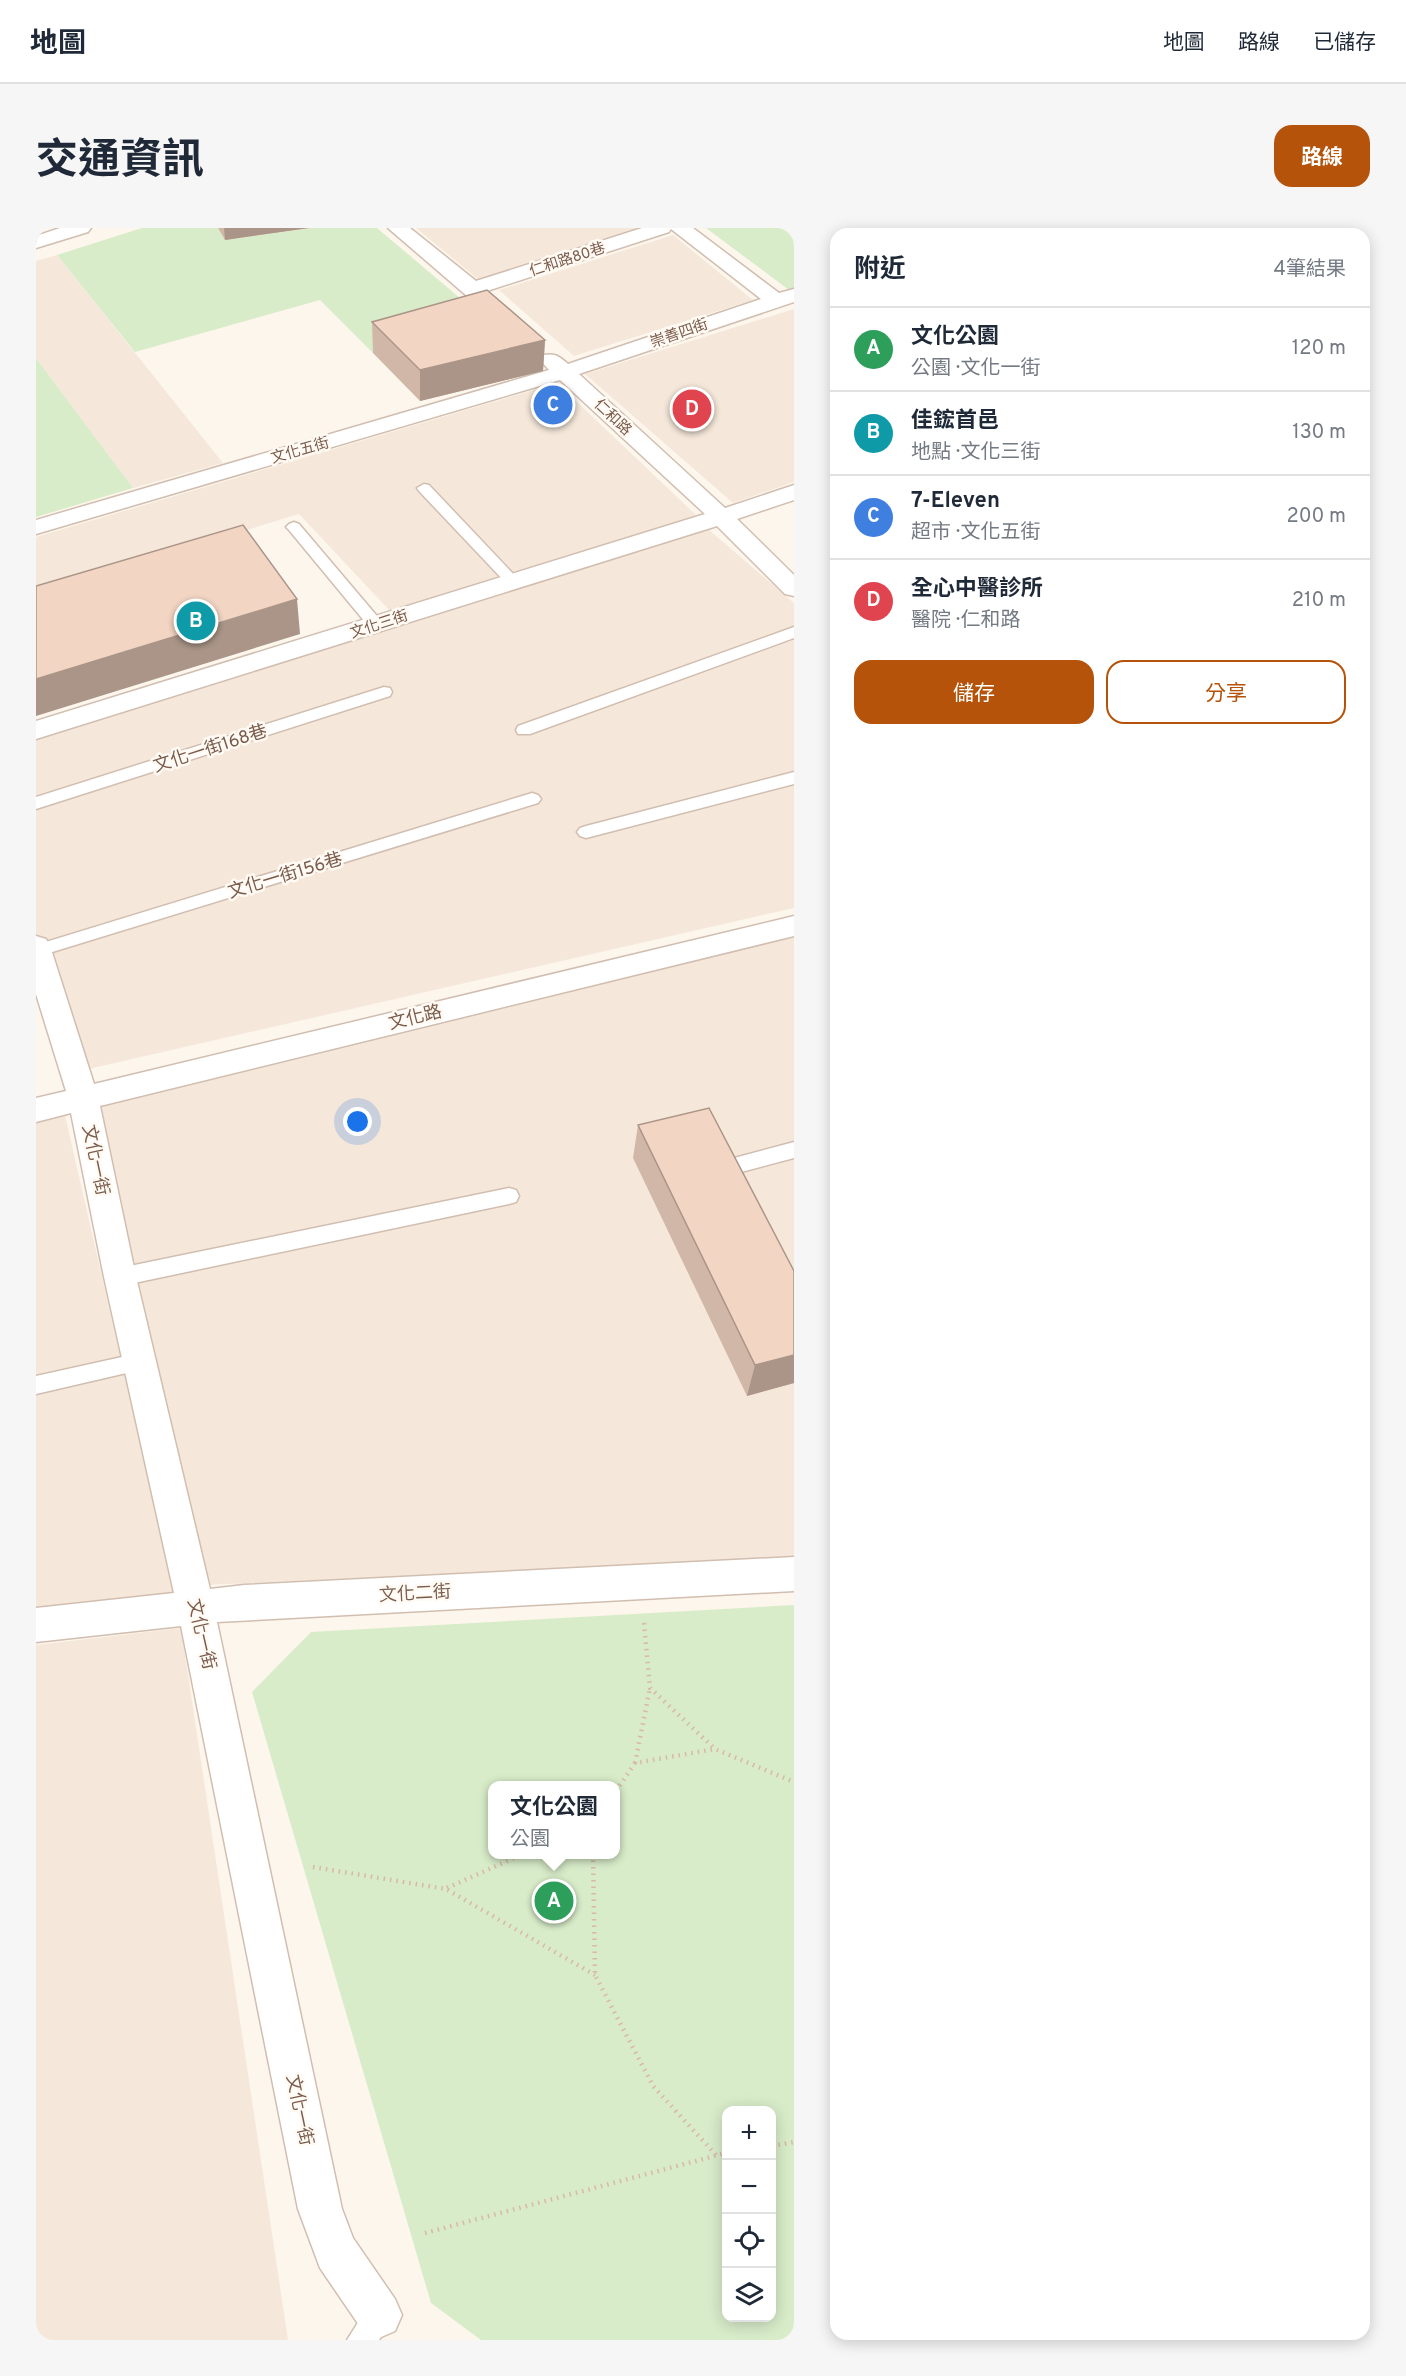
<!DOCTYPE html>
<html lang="zh-TW">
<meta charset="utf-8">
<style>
:root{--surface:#fff;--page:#f6f6f7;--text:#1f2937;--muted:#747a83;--line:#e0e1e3;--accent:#b45309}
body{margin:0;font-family:Overpass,"Noto Sans TC",sans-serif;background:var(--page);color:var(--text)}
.controls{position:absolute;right:18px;bottom:18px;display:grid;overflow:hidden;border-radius:12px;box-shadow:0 3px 15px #0003}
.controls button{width:54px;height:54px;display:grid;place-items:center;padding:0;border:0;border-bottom:2px solid var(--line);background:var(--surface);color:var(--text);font:30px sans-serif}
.you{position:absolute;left:322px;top:894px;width:21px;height:21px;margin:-15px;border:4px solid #fff;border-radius:50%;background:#1a73e8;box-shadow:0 0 0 9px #1a73e833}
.badge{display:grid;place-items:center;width:39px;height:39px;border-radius:50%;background:var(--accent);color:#fff;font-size:20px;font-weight:700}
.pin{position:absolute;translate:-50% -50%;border:3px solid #fff;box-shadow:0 2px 6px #0006}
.popup{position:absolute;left:452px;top:1553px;width:132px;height:78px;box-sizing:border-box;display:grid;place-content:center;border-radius:12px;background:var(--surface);filter:drop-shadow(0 2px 4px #0005);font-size:20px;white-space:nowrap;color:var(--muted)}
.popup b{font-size:22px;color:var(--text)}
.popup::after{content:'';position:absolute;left:50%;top:100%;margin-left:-12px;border:12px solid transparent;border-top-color:var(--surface)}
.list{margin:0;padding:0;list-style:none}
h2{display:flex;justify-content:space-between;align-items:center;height:78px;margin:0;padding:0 24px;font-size:26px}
h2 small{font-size:20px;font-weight:400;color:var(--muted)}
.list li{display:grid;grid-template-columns:39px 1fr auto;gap:18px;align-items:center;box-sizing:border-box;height:84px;padding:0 24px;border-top:2px solid var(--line)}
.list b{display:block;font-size:22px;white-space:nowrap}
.list p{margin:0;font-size:20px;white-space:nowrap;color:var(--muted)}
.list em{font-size:20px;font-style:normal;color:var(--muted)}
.actions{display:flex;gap:12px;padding:18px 24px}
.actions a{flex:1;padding:14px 0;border:2px solid var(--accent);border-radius:18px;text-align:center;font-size:21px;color:var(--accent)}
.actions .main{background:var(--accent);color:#fff}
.icon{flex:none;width:33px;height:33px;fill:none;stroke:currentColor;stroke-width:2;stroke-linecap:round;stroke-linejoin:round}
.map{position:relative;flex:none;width:758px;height:2112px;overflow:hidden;border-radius:18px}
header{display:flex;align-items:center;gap:36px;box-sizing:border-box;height:84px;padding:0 30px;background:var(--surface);border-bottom:2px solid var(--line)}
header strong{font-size:28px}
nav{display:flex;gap:33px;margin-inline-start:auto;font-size:21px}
.intro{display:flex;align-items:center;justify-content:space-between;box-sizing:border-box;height:144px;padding:0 36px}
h1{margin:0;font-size:42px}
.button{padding:15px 27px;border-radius:18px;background:var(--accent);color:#fff;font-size:21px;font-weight:700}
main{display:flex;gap:36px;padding:0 36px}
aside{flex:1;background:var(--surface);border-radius:18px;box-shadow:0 3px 15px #0003}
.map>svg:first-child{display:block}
.residential{fill:#f5e8da}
.green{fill:#d8ecc9;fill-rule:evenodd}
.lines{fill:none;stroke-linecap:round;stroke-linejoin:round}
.lane-casing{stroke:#d1beb0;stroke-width:3}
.street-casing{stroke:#d1beb0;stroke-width:3}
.path{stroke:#d9b8a5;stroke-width:4.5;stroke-dasharray:1.5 5;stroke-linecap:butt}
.lane{fill:#fff;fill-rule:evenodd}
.street{fill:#fff;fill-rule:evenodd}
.wall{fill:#d1b7a8}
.shaded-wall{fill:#aa9588}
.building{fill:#f3d5c3;stroke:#aa9588;stroke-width:1.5}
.labels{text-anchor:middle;stroke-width:5;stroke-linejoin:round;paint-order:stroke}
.far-street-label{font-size:15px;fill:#7a5c4d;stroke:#fffaf3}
.street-label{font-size:18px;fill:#7a5c4d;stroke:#fffaf3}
</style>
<header>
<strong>地圖</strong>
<nav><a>地圖</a><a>路線</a><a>已儲存</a></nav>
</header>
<div class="intro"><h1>交通資訊</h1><a class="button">路線</a></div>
<main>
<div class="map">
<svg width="758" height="2112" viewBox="0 0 758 2112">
<rect width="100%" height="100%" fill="#fdf6ec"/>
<!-- residential -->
<path class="residential" d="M380,0H606L443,52Z
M637,7L717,72L538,128L463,62Z
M21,27L187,235L97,260L0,130V33Z
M758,81V254L697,275L549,146Z
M521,155L660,287L356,385L263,286L0,367V309Z
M672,301L758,375V680L48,842L0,712V510Z
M758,705V1331L169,1357L54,873Z
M25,870L139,1367L0,1383V876Z
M145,1400L252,2112H0V1417Z"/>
<!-- green -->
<path class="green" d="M106,0H182L189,12L273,0H341L450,92L337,125L284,72L99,124L21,27Z
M670,0H758V61L753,62Z
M0,130L97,260L0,289Z
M758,1377V2112H445L395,2075L216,1464L275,1404ZM456,1558H580V1626H456ZM690,1882H736V2090H690Z"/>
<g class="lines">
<!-- lane casing -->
<g class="lane-casing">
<path id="lane" d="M388,256L393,257L481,350L484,353L481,356H471L383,263L381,260Z
M258,294L263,296L346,394L348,397L346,400H334L253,302L250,299L253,296Z
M758,399V410L494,506H482L480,502L482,498Z
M348,459L354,460L356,464L354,468L0,581V569Z
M758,544V556L550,610L544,608L541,604L544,600L550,598Z
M496,565L502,567L505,571L502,575L0,729V717Z
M758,914V930L694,947L687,945L684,939L687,933Z
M473,960L480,962L483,968L480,974L473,976L84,1058L77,1055L74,1049L77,1043L84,1040Z
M104,1125L112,1128L115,1134L112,1140L0,1166V1148Z
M343,2072L353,2077L358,2087L343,2112H311L333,2077Z"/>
</g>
<!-- street casing -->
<g class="street-casing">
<path id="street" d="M24,0H55L52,4L0,20V8Z
M352,0H374L440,53L606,0H657L743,65L758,61V74L543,146L689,280L758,257V272L701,291L758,347V368L749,366L681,298L0,511V493L669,286L524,152L0,306V292L513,142L504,132L507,127C519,125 523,128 532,136L725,71L635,1L633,4L451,63L485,95L481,99L474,101L467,99Z
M758,688V708L64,878L100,1049L174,1361L208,1357L758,1329V1363L181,1394L306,1981L317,2010L359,2071L366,2087L359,2103L343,2110L327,2103L284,2040L262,1981L145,1398L0,1414V1380L138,1365L68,1049L35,885L0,894V870L30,863L0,766V708L10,711L14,718L58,856Z"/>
</g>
<!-- path -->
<path class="path" d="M608,1395L614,1460L679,1521
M599,1535L614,1460
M580,1563L599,1535L679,1521L758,1554
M557,1626L559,1747L617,1858L680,1927
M277,1639L410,1661L559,1747
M411,1660L487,1626
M736,1918L758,1914
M389,2005L690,1925"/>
<!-- lane -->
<use href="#lane" class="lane"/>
<!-- street -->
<use href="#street" class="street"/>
</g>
<!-- wall -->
<path class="wall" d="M182,0H273L189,12Z
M336,94L509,112L507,143L384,173L337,125Z
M602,897L758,1043V1155L711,1168L597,930Z"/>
<!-- shaded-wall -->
<path class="shaded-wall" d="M188,0H273L189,12Z
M509,112L507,143L384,173V142Z
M261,371L264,406L0,488V451Z
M758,1127V1155L711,1168L719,1137Z"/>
<!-- building -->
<path class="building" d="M451,62L509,112L384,142L336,94Z
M207,297L261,371L0,451V358Z
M673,880L758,1043V1127L719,1137L602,897Z"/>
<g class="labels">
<!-- far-street labels -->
<g class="far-street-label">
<text transform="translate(531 31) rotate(-18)" y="5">仁和路80巷</text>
<text transform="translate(643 105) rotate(-19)" y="5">崇善四街</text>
<text transform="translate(577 189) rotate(43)" y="5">仁和路</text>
<text transform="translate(264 222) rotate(-16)" y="5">文化五街</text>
<text transform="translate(343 396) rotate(-18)" y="5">文化三街</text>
</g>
<!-- street labels -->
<g class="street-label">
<text transform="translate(174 520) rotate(-18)" y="6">文化一街168巷</text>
<text transform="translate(249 647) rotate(-17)" y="6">文化一街156巷</text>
<text transform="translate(379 789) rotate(-14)" y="6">文化路</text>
<text transform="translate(60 932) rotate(78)" y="6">文化一街</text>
<text transform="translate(379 1365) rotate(-3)" y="6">文化二街</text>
<text transform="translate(166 1406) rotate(77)" y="6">文化一街</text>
<text transform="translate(264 1882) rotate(78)" y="6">文化一街</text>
</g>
</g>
</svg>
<div class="controls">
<button>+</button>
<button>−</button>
<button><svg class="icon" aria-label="locate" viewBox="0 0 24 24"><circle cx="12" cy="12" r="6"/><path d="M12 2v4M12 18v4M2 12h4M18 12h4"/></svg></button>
<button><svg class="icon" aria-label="layers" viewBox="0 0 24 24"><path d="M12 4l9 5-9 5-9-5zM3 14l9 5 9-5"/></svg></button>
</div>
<div class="you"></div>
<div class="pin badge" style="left:518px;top:1673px;background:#2e9e5b">A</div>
<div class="popup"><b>文化公園</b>公園</div>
<div class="pin badge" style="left:160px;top:393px;background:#0f9aa8">B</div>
<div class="pin badge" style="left:517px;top:177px;background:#3f7fe0">C</div>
<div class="pin badge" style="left:656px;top:181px;background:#e0444e">D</div>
</div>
<aside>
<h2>附近<small>4筆結果</small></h2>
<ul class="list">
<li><span class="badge" style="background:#2e9e5b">A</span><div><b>文化公園</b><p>公園 · 文化一街</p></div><em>120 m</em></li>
<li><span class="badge" style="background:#0f9aa8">B</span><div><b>佳鋐首邑</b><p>地點 · 文化三街</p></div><em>130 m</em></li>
<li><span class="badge" style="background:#3f7fe0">C</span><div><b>7-Eleven</b><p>超市 · 文化五街</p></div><em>200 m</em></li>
<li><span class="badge" style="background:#e0444e">D</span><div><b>全心中醫診所</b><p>醫院 · 仁和路</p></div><em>210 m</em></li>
</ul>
<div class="actions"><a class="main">儲存</a><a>分享</a></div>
</aside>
</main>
